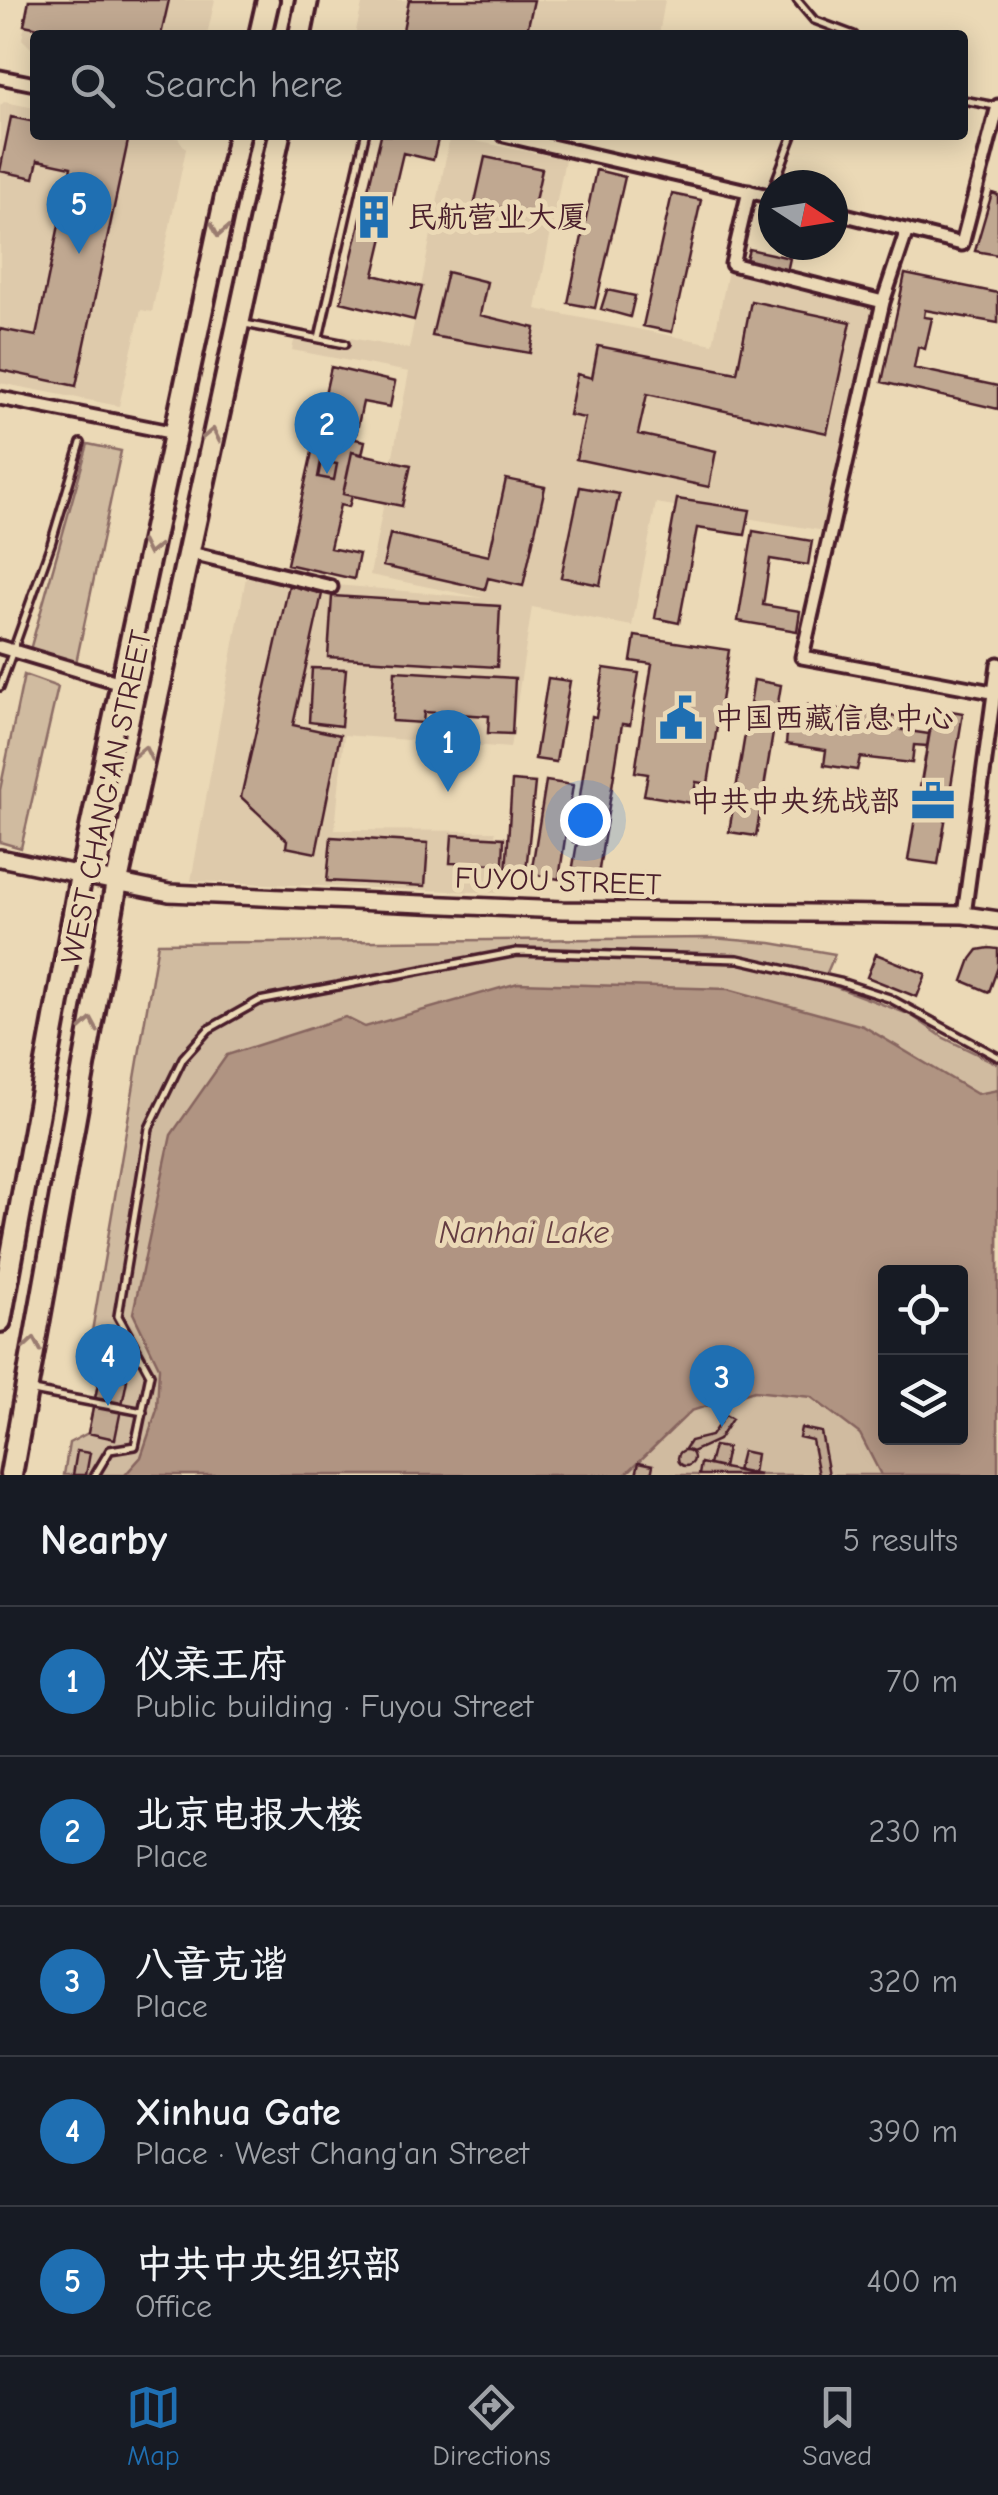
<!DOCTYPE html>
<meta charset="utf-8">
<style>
:root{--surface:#171b24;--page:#242831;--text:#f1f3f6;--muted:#9ea1a6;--line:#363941;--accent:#1f6fb2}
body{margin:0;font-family:"Comic Neue","LXGW WenKai TC",sans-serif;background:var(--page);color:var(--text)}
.controls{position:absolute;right:30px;bottom:30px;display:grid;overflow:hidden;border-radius:10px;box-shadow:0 5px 25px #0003}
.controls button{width:90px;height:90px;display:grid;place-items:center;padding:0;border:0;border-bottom:2px solid var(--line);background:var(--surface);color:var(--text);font:50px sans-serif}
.compass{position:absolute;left:758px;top:170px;width:90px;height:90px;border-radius:50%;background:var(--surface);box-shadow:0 5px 25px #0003;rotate:102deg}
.you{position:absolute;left:585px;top:820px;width:35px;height:35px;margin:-25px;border:8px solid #fff;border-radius:50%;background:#1a73e8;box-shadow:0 0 0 15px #1a73e833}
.badge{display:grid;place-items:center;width:65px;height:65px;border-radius:50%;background:var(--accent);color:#fff;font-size:32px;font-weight:700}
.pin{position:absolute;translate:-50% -82px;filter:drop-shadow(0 2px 5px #0008)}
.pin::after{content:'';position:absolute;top:52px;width:35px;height:30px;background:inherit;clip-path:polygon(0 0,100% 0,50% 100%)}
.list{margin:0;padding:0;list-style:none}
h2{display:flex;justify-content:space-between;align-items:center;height:130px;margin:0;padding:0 40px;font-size:42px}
h2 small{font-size:32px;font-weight:400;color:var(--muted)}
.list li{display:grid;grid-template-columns:65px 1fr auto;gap:30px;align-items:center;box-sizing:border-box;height:150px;padding:0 40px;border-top:2px solid var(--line)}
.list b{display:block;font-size:38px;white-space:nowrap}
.list p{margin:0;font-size:32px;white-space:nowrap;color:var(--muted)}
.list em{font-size:32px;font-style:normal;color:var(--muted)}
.icon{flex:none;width:55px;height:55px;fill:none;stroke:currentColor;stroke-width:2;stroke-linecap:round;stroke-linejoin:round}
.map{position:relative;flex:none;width:998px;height:1475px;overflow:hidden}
.search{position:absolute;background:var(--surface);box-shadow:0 5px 25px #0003;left:30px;right:30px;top:30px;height:110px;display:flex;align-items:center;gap:25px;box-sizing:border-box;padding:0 35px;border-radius:10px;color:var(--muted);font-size:38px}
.sheet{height:880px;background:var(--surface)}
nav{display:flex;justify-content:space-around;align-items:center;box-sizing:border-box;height:140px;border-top:2px solid var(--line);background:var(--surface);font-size:28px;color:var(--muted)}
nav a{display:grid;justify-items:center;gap:5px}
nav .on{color:var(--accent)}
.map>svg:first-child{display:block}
.built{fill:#decaab}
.green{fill:#d0bba0;stroke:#8d6d66;stroke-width:2.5;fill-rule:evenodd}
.water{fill:#b09482;stroke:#87655f;stroke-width:2.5;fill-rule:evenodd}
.building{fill:#c0a891;stroke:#4a1f2b;stroke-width:2.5}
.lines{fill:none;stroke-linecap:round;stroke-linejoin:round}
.lane-casing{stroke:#4a1f2b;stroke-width:12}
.street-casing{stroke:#4a1f2b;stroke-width:19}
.secondary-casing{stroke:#4a1f2b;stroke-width:22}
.highway-casing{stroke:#4a1f2b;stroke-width:28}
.lane{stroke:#ebd9b6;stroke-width:5}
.street{stroke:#ebd9b6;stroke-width:11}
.secondary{stroke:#ebd9b6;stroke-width:15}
.highway{stroke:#ebd9b6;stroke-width:20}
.oneway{stroke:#9a7c70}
.labels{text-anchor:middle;stroke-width:10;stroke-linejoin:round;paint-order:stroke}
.poi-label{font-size:30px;fill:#4a1f2b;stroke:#ebd9b6;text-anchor:start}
.street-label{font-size:30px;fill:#4a1f2b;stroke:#ebd9b6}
.water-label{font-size:32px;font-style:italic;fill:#643c41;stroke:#ebd9b6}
</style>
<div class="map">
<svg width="998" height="1475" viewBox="0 0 998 1475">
<rect width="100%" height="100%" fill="#ebd9b6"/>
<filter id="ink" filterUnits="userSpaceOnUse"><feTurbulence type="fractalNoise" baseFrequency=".01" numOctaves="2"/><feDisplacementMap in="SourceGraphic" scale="20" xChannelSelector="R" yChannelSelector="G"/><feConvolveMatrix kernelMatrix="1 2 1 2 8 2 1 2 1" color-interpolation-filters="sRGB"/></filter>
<g filter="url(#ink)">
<!-- built -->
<path class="built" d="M30,0H215L207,35H35V52L22,39Z
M363,0H665L659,35H355Z
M4,102L35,108V135H163L178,138L186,149L152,312L141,310L119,406L0,383V106Z
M450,136L565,159L536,309L713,344L728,271L880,304L825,531L656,503L632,626L532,607L510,748L344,735L335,830L495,831L501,893L191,881L246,577L483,598L370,575L409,372L292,350L297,328L409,349Z"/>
<!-- green -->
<path class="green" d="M88,444L121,451L76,663L30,650Z
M24,675L58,687L21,848L0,842V790Z
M712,938L771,943L835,954L823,982L911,1015L944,1038L998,1064V1475H64L69,1443L88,1433L100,1374L88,1355L158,943ZM886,1272H960V1438H886Z"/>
<!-- water -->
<path class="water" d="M518,983L728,989L863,1026L977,1094L998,1090V1475H881L860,1434L811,1397L754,1391L691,1411L625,1475H125L141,1457L157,1410L159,1367L133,1313L171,1135L227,1055L345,1017L365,1027ZM886,1272H960V1438H886Z"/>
<!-- building -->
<path class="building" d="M29,0H169L161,35H74L24,25Z
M409,0H534L526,35H402Z
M11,117L35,122V135H97L128,141L76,386L0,370V329L36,336L71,167L38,160L34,178L0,171Z
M381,135H439L433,160L403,153L374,275L422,287L414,320L341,302Z
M485,157L542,169L532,215L475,202Z
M596,170L625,177L595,308L568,303Z
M992,193L998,195V255L975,251Z
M672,194L701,200L672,332L643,326Z
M749,249L790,258L787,272L745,263Z
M447,272L487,282L480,315L535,328L530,353L432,336Z
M905,274L998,293V323L925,310L924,317L932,318L925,349L918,347L914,368L998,386V409L882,382Z
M607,290L635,296L630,317L601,309Z
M751,301L851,322L827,433L647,394L638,434L716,451L709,487L576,459L585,418L569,415L577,374L592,378L598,346L737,373Z
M331,367L395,382L390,407L363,402L355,439L365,441L362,455L352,452L343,494L352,496L349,507L340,505L330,548L359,554L354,579L287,564Z
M352,452L411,465L402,506L343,494Z
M321,461L337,464L334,480L318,477Z
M506,479L545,487L523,586L488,578L485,589L383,566L390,534L489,556Z
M580,487L619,494L600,585L561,577Z
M677,499L750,510L745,535L697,528L679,623L655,618Z
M753,531L812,541L808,565L770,559L763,605L800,611L797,631L738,621Z
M289,585L322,594L293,725L340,735L316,853L286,847L287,840L241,797Z
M332,596L500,606L497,667L328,657Z
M635,636L729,650L708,784L696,782L692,803L644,795L648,774L635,772L652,664L631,661Z
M312,668L346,669L341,726L309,722Z
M604,668L639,673L630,725L622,724L597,882L571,878L577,843L573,842L592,716L596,717Z
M395,671L515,678L512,734L488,733L489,716L424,712L423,723L392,721Z
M548,678L570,681L556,762L535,759Z
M754,680L781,685L777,709L806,715L808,705L905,718L902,730L929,734L934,708L963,713L938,864L908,860L927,746L914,745L912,763L860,757L857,770L824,765L826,750L786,744L788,724L775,721L756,836L729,832Z
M754,680L781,685L756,836L729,832Z
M808,705L905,718L902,730L929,734L927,746L914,745L912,763L860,757L857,770L824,765L826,750L786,744L788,724L775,721L777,709L806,715Z
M934,708L963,713L938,864L908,860Z
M512,781L535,783L526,871L506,872Z
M546,781L573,785L559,879L531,874Z
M452,835L504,838L503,864L450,863Z
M331,837L428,843L425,886L327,881Z
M989,948L998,949V967L989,992L963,981L971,959L978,950Z
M876,954L926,974L917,997L867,977Z
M100,1374L127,1380L115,1439L88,1433Z
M725,1415L732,1419L718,1440L692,1452L685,1449L690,1441L711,1436Z
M801,1428L821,1432L829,1475H819L812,1440L799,1437Z
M714,1446L727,1448L723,1468L709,1465Z
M678 1458a8 8 0 1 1 16 0a8 8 0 1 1-16 0Z
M77,1451L90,1453L86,1475H73Z
M742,1451L756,1454L753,1474L737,1471Z
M639,1462L653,1465L651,1475H636Z
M701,1463L723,1468L760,1475H699Z"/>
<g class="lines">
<!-- lane casing -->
<g class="lane-casing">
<path id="lane" d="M797,0L814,20L854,35
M963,100L995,106
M774,185L793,135
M245,324L345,344
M319,338L365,135
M0,687L51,544L81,443
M33,1391L143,1412
M95,1475L110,1450L135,1446L150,1374L118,1316L149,1128L183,1058L209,1029L259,1001L517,952L738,959L840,982L889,998L998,1057"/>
</g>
<!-- street casing -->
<g class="street-casing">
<path id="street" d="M0,77L35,84
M504,135L773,197
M749,191L732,264L883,302
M833,212L962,244L998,106
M907,230L883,302L802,657L992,692
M0,398L175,433
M187,552L331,587
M0,647L121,683
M964,915L998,664"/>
</g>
<!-- secondary casing -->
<g class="secondary-casing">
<path id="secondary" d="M0,858L169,893L563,910L964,915L998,920"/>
</g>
<!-- highway casing -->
<g class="highway-casing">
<path id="highway" d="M260,35L268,0
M300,35L307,0
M0,1321L81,875L239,135
M11,1475L117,882L279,135"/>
</g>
<!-- lane -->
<use href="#lane" class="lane"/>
<!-- street -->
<use href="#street" class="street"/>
<!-- secondary -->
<use href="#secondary" class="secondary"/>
<!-- highway -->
<use href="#highway" class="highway"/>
</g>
<!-- one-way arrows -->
<defs><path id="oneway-chevron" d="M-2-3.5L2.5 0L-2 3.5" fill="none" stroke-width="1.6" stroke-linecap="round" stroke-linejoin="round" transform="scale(2.5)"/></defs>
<g class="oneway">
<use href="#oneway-chevron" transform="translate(219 230) rotate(102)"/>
<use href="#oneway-chevron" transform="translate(212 435) rotate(-78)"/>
<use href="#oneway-chevron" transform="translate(150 548) rotate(102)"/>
<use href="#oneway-chevron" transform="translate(144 753) rotate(-78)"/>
<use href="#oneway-chevron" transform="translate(90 1025) rotate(-80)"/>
<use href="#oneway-chevron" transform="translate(33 1344) rotate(-80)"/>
</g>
</g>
<!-- icons -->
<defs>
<g id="building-bare" transform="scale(3.45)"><path d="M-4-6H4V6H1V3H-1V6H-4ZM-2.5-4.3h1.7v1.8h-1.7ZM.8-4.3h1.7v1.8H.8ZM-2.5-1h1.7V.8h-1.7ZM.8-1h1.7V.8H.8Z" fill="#1f6fb2" stroke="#ebd9b6" stroke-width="2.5" paint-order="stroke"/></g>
<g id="civic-bare" transform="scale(3.45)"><path d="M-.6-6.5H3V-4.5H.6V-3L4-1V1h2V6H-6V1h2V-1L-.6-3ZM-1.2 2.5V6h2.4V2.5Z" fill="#1f6fb2" stroke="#ebd9b6" stroke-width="2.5" paint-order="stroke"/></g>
<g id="office-bare" transform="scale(3.45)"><path d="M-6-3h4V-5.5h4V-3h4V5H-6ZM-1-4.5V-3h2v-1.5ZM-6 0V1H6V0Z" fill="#1f6fb2" stroke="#ebd9b6" stroke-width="2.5" paint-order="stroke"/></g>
</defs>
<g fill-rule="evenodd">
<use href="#building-bare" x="374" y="217"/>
<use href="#civic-bare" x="681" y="718"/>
<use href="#office-bare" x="933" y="801"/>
</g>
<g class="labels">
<!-- poi labels -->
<g class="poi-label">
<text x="407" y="227">民航营业大厦</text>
<text x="714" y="728">中国西藏信息中心</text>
<text x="900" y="811" text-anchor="end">中共中央统战部</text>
</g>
<!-- street labels -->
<g class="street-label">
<text transform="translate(106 797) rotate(-78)" y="10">WEST CHANG'AN STREET</text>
<text transform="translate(558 881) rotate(2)" y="10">FUYOU STREET</text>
</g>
<!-- water labels -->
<g class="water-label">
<text x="524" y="1243">Nanhai Lake</text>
</g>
</g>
</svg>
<div class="controls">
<button><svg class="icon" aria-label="locate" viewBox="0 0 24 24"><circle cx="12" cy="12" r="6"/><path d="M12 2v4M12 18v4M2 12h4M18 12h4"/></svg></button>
<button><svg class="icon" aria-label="layers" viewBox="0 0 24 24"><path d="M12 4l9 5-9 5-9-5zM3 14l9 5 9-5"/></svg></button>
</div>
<svg class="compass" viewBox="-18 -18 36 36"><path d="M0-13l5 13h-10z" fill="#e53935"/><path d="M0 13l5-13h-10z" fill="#9ea1a6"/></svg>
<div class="you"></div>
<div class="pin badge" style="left:448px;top:792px">1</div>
<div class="pin badge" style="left:327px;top:474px">2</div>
<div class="pin badge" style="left:722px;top:1427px">3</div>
<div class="pin badge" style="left:108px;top:1406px">4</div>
<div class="pin badge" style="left:79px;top:254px">5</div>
<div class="search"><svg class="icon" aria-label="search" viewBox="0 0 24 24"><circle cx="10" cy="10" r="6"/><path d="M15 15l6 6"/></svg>Search here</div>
</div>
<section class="sheet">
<h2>Nearby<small>5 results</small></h2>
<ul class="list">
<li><span class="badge">1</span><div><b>仪亲王府</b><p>Public building · Fuyou Street</p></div><em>70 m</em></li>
<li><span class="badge">2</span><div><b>北京电报大楼</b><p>Place</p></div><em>230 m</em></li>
<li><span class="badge">3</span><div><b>八音克谐</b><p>Place</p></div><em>320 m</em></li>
<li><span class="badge">4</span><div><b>Xinhua Gate</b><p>Place · West Chang'an Street</p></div><em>390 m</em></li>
<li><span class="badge">5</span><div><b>中共中央组织部</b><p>Office</p></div><em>400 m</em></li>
</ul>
</section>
<nav>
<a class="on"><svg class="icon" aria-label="map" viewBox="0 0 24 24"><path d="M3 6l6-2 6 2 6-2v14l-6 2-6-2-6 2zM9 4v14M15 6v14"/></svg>Map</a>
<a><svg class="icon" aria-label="directions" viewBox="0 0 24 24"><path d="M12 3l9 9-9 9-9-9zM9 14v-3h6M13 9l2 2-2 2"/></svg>Directions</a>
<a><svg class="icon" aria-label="saved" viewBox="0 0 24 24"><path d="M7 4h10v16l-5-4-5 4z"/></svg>Saved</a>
</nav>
